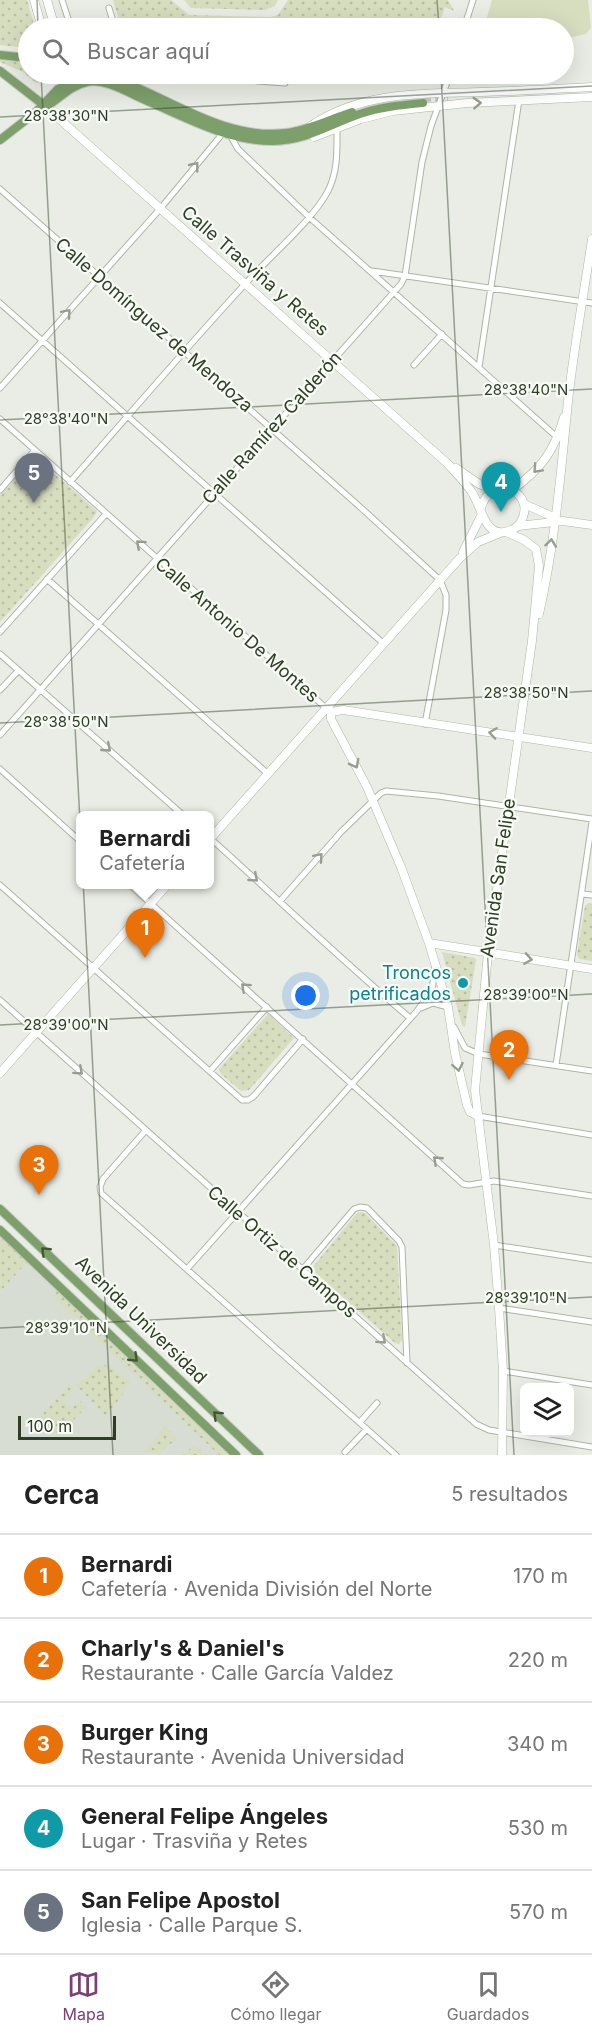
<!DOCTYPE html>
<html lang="es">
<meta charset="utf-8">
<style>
:root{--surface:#fff;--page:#f6f6f6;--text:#222;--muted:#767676;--line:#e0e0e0;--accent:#7c4072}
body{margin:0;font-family:Inter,sans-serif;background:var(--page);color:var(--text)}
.controls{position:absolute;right:18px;bottom:18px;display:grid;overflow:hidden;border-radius:9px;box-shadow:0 6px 24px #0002}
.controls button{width:54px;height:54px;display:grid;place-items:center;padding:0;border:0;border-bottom:2px solid var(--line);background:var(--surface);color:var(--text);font:30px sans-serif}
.scale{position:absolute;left:18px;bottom:15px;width:98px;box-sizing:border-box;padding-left:6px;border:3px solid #2d3e25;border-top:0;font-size:16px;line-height:21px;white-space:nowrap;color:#2d3e25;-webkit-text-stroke:4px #f8faf5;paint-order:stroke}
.you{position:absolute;left:306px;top:996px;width:21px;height:21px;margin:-15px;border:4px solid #fff;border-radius:50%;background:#1a73e8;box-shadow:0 0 0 9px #1a73e833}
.badge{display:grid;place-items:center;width:39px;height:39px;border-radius:50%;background:var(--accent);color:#fff;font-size:20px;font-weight:700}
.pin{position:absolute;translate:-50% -50px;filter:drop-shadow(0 2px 3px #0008)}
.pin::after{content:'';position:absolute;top:32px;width:21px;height:18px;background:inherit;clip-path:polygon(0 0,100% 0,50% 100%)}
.popup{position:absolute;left:76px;top:811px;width:138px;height:78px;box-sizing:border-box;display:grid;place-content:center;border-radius:9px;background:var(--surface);filter:drop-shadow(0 2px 4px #0005);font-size:20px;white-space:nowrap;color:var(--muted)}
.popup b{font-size:22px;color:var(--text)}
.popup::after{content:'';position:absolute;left:50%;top:100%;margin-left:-12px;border:12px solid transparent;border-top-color:var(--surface)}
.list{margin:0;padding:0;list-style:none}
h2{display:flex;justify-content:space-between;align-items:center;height:78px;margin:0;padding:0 24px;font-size:26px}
h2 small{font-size:20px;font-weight:400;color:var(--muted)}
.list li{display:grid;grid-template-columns:39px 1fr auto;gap:18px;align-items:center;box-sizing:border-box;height:84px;padding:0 24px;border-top:2px solid var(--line)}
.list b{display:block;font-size:22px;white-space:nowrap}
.list p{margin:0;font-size:20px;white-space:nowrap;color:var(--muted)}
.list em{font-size:20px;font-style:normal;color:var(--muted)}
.icon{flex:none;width:33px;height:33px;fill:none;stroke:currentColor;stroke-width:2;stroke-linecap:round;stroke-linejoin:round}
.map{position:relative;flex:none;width:592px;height:1455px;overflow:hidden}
.search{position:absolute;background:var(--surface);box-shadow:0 6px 24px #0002;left:18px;right:18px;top:18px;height:66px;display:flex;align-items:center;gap:15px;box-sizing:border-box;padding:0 21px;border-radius:33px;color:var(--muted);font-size:22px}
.sheet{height:498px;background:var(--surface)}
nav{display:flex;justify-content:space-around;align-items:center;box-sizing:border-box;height:84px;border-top:2px solid var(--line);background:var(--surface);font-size:16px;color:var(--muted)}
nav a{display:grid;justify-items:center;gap:3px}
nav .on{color:var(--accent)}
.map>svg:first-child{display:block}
.built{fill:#d8ddd3}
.green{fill:#d7ddbf}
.park{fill:url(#park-dots)}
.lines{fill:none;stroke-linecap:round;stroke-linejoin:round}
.primary-tunnel{stroke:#c3cabf;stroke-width:8;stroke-dasharray:8 4;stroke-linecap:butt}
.street-casing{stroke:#adb5a8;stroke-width:7}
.secondary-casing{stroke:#acb8a3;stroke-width:9}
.primary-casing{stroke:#c4c9c2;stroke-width:10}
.street{stroke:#fff;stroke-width:5}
.secondary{stroke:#fff;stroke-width:8}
.primary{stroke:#7da06b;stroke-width:8}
.oneway{stroke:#969e92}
.oneway2{stroke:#415636}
.ticks{fill:none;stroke:#2d3e25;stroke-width:1.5;stroke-opacity:0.45}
.culture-dot{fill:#0f9aa8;stroke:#f8faf5;stroke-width:2}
.labels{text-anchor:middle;stroke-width:4.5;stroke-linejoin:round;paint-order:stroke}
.street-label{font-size:18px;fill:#2d3e25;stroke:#f8faf5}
.culture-label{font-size:18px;fill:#0d838f;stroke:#f8faf5;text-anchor:end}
.ticks-label{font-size:15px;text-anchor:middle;fill:#2d3e25;stroke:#f8faf5;stroke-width:4.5;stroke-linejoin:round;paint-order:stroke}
</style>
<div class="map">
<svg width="592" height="1455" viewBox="0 0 592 1455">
<defs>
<pattern id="park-dots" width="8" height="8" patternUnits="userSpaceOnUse" patternTransform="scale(1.5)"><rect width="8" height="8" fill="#d7ddbf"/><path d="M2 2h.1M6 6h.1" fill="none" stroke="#b9bfa4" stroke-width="1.8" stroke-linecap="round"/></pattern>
</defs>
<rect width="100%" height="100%" fill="#e9ede5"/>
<!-- built -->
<path class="built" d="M30,1259L236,1455H0V1292Z"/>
<!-- green -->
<path class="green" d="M492,0H588L591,28L586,34L564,39V28H484Z"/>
<!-- park -->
<path class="park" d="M0,0H27L35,28H28V48L0,45Z
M113,0H171L189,15L271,17L278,15L288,0H448L454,11L445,7L440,22L435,21L432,28H128L119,21Z
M184,0H278L275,6L265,10L191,8Z
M0,57L28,62V74H45L42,83H36L23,72L0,62Z
M253,74H353L344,80H312L309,78L267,77Z
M33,457L39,460L97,511L94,517L0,622V495Z
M588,903L592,904V961L579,959L577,954L585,906Z
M442,952L475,958L476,960L465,1027L462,1025Z
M268,1014L294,1038L249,1090L241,1091L221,1074L219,1069Z
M361,1212L365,1213L397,1246L402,1340L399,1344L395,1343L311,1269L357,1213Z
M0,1230L30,1259L0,1292Z
M57,1289L233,1455H219L54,1298Z
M109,1365L131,1382L107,1417L76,1385L98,1366Z
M70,1384L74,1388L63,1400L72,1408L80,1401L86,1407L59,1436L39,1417Z
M165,1426L177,1439L158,1453L144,1452Z
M194,1445L207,1455H183Z"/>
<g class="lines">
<!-- primary-tunnel -->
<path class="primary-tunnel" d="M423,98L448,97"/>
<!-- street casing -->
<g class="street-casing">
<path id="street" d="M62,0L71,28
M109,8L115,28
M464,28L473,0
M227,74L258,81L285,83
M230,135L238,149L309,217L558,438
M0,189L359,506L440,580L446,595V610L425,724
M372,271L592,303
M0,303L383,643
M414,365L442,334
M479,367L519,100
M0,388L160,209L223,133
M0,419L326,708
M70,482C129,415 186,348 246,283C269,257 313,220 328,191C338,171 337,151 337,129
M0,490L35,450
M47,579L267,773
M0,632L106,514
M0,654L184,816
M0,690L18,671
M0,735L401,284L405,276L422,162L431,126L450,74
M0,769L80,841
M210,838C277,898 341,960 410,1018
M129,884L463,1184L469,1185L494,1181L592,1196
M0,885L242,1100H248L253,1097L303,1039
M582,894L592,895
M280,901L341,832L381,793L386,791L438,796L592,819
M0,1000L476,1424L489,1430L592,1447
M421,1008L433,1003L448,1007
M454,1027L465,1048L479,1054L592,1071
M556,1065L592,822
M210,1071L267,1007
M478,1116L592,1135
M146,1130L103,1179L100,1187L101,1193L396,1455
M494,1245L592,1260
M187,1269L417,1011L432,990L435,968
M303,1269L354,1209L360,1207L367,1208L399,1241L402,1247L407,1363
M499,1308L592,1322
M503,1371L592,1385
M360,1422L377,1403
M345,1452L367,1429"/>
</g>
<!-- secondary casing -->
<g class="secondary-casing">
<path id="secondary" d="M34,0L42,28
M47,0L55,28
M47,108L447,463C455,472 464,481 471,491C482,505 484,542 511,530C517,528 521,523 523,517C533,489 490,475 481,508
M312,125C364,91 422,94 481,92C518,91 555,89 592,87
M314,137L361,119L393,111L467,103L592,97
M456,468L479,484L495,490
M512,490C541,469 554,452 564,417
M524,504L556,518
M518,526L563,521L592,525
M463,552L481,516
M539,614C555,544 561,472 568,401C574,347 584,293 592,239
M331,712V719L367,787L401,867L429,943L448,1007L455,1053L467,1105L470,1112L478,1116
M331,712L343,710L592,748
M210,839L459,559L478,542L500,533
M429,943L592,969
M0,1073L168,884
M502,1455L503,1371L499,1308L494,1245L475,1090L488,953L532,641L539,566L536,549L524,540L506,532"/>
</g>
<!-- primary casing -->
<g class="primary-casing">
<path id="primary" d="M0,55L28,58
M0,71L45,106
M100,74C162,91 218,141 286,133C309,130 330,119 352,112
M36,112C55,105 67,86 87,82C105,78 127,92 143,99C185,117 227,141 273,141C305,141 331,124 360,114C380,107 402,105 423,103
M0,140L36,112L58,89L88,74
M0,1209L259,1455
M0,1230L236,1455"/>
</g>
<!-- street -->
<use href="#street" class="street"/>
<!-- secondary -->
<use href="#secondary" class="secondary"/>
<!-- primary -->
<use href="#primary" class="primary"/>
</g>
<!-- one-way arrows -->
<defs><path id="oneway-chevron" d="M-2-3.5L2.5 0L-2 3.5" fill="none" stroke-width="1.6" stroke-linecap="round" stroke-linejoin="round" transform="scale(1.5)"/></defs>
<g class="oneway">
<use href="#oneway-chevron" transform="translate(477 103) rotate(-3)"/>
<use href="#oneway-chevron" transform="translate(195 166) rotate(-51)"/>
<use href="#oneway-chevron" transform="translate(67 313) rotate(-49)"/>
<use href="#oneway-chevron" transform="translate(537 469) rotate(133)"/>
<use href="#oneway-chevron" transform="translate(551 543) rotate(-83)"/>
<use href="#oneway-chevron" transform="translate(140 544) rotate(-138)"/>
<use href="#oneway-chevron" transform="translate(493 733) rotate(-172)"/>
<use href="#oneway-chevron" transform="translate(107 748) rotate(41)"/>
<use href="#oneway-chevron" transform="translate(355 764) rotate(62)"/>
<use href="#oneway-chevron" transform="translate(319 857) rotate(-49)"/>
<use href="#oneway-chevron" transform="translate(254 878) rotate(41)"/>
<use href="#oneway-chevron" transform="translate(528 959) rotate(9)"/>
<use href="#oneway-chevron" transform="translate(245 987) rotate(-138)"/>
<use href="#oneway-chevron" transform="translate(458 1067) rotate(79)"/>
<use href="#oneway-chevron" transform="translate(79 1071) rotate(42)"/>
<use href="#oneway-chevron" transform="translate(437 1160) rotate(-137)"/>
<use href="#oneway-chevron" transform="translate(382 1340) rotate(42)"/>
</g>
<g class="oneway2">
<use href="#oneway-chevron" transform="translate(45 1251) rotate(-136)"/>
<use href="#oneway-chevron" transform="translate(134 1358) rotate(44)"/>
<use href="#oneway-chevron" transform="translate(217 1415) rotate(-136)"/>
</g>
<!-- ticks -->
<path class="ticks" d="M37,0L38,28M437,0L439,28M41,74L113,1455M441,74L514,1455M0,117L592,86M0,420L592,389M0,723L592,691M0,1025L592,994M0,1328L592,1297"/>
<!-- markers -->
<circle class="culture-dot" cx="463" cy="983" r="6"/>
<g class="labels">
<!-- street labels -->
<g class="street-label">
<text transform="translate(255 271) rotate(41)" y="6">Calle Trasviña y Retes</text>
<text transform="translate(154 325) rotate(41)" y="6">Calle Domínguez de Mendoza</text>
<text transform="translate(272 428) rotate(-48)" y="6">Calle Ramírez Calderón</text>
<text transform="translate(237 630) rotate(41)" y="6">Calle Antonio De Montes</text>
<text transform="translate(498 878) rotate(-82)" y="6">Avenida San Felipe</text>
<text transform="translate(282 1252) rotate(41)" y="6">Calle Ortiz de Campos</text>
<text transform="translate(141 1320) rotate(44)" y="6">Avenida Universidad</text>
</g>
<!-- culture labels -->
<g class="culture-label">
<text x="451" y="979">Troncos<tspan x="451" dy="21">petrificados</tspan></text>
</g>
</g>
<g class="ticks-label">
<text x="66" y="121">28°38'30"N</text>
<text x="526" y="395">28°38'40"N</text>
<text x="66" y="424">28°38'40"N</text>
<text x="526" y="698">28°38'50"N</text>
<text x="66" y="727">28°38'50"N</text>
<text x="526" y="1000">28°39'00"N</text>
<text x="66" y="1030">28°39'00"N</text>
<text x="526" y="1303">28°39'10"N</text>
<text x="66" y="1333">28°39'10"N</text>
</g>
</svg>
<div class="controls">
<button><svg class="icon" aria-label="layers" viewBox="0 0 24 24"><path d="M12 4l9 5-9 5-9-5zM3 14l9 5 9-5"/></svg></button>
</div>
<div class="scale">100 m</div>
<div class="you"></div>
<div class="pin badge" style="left:145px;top:958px;background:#e8710a">1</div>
<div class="popup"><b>Bernardi</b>Cafetería</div>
<div class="pin badge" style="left:509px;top:1080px;background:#e8710a">2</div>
<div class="pin badge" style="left:39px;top:1195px;background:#e8710a">3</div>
<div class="pin badge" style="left:501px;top:512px;background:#0f9aa8">4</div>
<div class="pin badge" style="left:34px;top:503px;background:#6b7280">5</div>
<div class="search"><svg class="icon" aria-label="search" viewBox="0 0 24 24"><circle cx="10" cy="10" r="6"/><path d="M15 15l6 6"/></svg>Buscar aquí</div>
</div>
<section class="sheet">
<h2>Cerca<small>5 resultados</small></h2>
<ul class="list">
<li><span class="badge" style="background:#e8710a">1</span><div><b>Bernardi</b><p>Cafetería · Avenida División del Norte</p></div><em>170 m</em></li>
<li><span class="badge" style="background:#e8710a">2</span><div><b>Charly's &amp; Daniel's</b><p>Restaurante · Calle García Valdez</p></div><em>220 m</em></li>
<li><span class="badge" style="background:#e8710a">3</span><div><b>Burger King</b><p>Restaurante · Avenida Universidad</p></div><em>340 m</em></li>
<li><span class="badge" style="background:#0f9aa8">4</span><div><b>General Felipe Ángeles</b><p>Lugar · Trasviña y Retes</p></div><em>530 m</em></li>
<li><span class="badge" style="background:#6b7280">5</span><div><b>San Felipe Apostol</b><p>Iglesia · Calle Parque S.</p></div><em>570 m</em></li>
</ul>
</section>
<nav>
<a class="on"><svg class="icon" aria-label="map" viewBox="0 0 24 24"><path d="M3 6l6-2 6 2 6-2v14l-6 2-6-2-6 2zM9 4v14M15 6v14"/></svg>Mapa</a>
<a><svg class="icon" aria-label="directions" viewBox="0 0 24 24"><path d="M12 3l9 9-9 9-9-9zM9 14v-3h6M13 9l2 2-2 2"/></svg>Cómo llegar</a>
<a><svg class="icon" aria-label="saved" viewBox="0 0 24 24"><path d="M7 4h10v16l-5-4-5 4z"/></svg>Guardados</a>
</nav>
